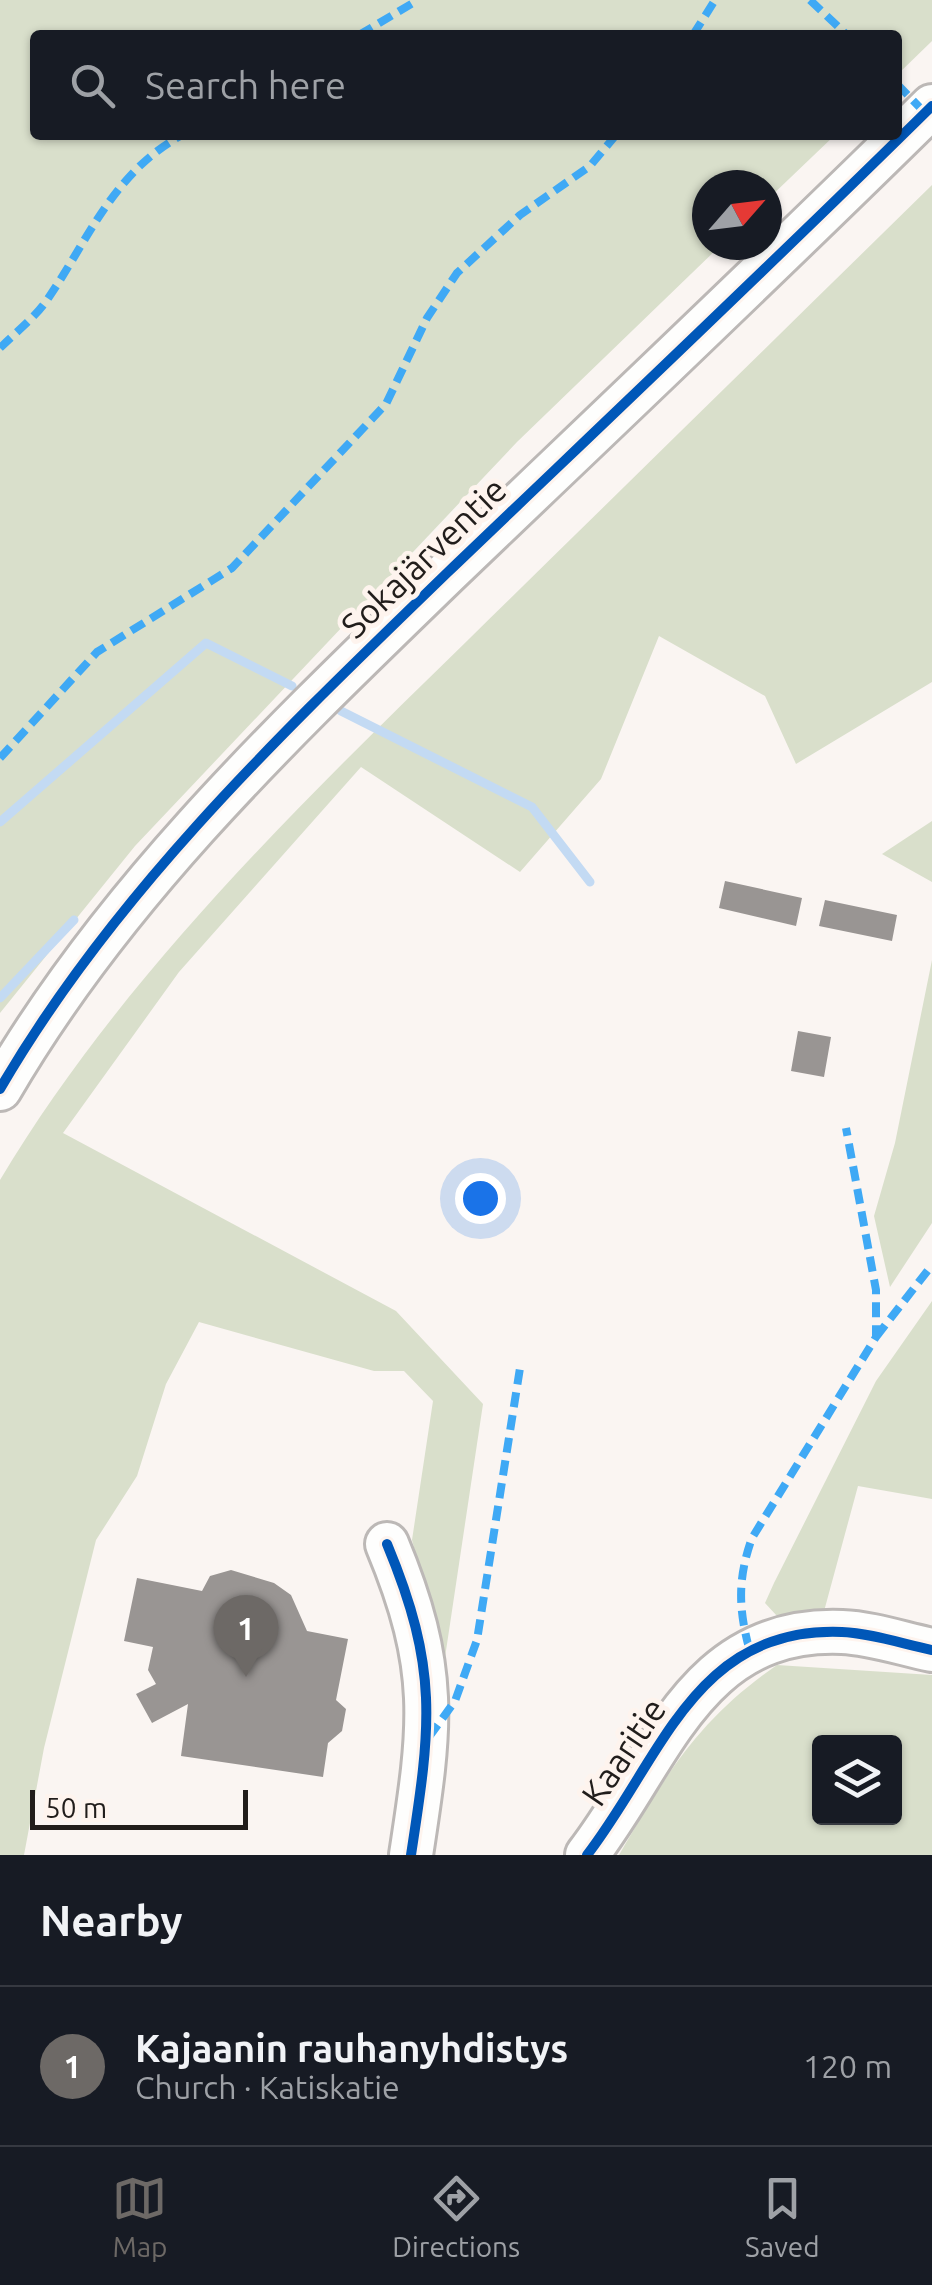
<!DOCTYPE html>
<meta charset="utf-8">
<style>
:root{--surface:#171b24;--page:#242831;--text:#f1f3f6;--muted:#9ea1a6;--line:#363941;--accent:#6d6966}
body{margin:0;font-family:Ubuntu,sans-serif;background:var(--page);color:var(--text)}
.controls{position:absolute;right:30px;bottom:30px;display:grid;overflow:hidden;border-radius:10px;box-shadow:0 2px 8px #0004}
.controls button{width:90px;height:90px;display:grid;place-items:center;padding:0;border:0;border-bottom:2px solid var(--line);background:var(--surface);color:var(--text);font:50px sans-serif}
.compass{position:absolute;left:692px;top:170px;width:90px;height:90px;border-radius:50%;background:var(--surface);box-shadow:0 2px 8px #0004;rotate:62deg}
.scale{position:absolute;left:30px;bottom:25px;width:218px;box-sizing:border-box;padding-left:10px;border:5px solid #211d1b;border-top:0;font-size:28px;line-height:35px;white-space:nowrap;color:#211d1b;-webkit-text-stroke:8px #fef4ee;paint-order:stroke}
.you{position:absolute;left:480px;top:1198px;width:35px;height:35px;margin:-25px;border:8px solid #fff;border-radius:50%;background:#1a73e8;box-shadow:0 0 0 15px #1a73e833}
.badge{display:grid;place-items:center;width:65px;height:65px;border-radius:50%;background:var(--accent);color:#fff;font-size:32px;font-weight:700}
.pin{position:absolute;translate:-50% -82px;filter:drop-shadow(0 2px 5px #0008)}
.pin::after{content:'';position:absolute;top:52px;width:35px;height:30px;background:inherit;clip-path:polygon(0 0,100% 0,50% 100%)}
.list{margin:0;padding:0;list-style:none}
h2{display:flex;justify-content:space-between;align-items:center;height:130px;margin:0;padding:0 40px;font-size:42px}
h2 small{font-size:32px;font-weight:400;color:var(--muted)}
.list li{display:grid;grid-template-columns:65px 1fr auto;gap:30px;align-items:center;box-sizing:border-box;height:160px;padding:0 40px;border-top:2px solid var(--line)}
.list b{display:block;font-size:38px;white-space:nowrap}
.list p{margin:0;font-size:32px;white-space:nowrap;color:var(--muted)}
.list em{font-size:32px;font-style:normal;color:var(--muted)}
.icon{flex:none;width:55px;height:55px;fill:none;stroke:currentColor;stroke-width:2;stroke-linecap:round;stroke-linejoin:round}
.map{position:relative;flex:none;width:932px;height:1855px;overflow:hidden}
.search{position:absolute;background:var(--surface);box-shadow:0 2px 8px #0004;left:30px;right:30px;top:30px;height:110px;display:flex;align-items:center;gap:25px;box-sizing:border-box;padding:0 35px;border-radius:10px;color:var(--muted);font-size:38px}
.sheet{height:290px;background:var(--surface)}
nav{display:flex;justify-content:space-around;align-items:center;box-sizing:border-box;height:140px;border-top:2px solid var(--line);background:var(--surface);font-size:28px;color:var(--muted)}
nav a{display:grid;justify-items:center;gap:5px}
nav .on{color:var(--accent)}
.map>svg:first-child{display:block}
.green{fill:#d9dfcb;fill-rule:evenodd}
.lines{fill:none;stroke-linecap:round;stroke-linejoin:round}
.stream{stroke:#c3daf3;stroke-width:9}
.building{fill:#999593}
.minor-casing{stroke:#bcb8b6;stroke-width:48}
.minor{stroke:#fefefd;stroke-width:42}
.quiet{stroke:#3fa9f5;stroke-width:8;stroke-dasharray:15 8;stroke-linecap:butt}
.cycleway-casing{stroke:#fef4ee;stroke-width:16}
.cycleway{stroke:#0057b8;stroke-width:10}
.labels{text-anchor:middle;stroke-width:10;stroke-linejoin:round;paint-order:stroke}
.street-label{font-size:35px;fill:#211d1b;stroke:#fef4ee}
</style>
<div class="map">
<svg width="932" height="1855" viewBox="0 0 932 1855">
<rect width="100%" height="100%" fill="#faf5f2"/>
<!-- green -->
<path class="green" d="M0,0H932V41L897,75V35H35V135H835L767,200V185H707V245H721L517,442L135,846L0,1013Z
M932,185V682L796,764L765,696L659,636L601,779L520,872L361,767L179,972L63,1133L396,1311L483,1404L444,1664L412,1540L433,1401L404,1371H374L199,1322L166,1384L137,1476L96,1540L44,1748L24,1855H0V1180C122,976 299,805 468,640C623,488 777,337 932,185Z
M932,821V882L882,854Z
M932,960V1223L890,1287L874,1216L895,1143Z
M932,1301V1499L858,1486L823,1615L777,1616L765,1603L774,1583L876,1381Z
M777,1665L932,1675V1855H619C667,1773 698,1720 777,1665ZM820,1742H894V1818H820Z"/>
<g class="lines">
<!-- stream -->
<path class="stream" d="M341,711L532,807L590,882
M0,822L206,643L292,686
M0,998L74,920"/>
</g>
<!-- building -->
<path class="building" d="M725,881L802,898L796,926L719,908Z
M825,900L897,915L892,941L819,926Z
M798,1031L831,1037L824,1077L791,1071Z
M231,1570L274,1583L291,1595L307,1631L348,1639L336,1700L346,1709L342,1731L328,1743L323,1777L181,1756L188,1704L152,1723L136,1694L156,1684L148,1670L153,1647L124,1641L137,1578L202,1591L210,1576Z"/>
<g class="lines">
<!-- minor casing -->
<g class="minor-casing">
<path id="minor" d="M0,1089C115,891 284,731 448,572C610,417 773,263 932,106
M387,1544C439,1669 431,1725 411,1855
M587,1855C662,1758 695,1626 842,1632C871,1633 903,1644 932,1650"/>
</g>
<!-- minor -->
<use href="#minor" class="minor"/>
<!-- quiet -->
<path class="quiet" d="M810,0L847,35
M359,35L418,0
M693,35L715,0
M897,84L929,117
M0,348C16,332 37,316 49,297C89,238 114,172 182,135
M0,758L97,652L232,568L386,404L427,318L457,273L520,215L590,166L616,135
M876,1337L932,1265
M749,1648C738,1607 738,1577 752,1538L876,1337V1290L846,1128
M429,1737L455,1701L477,1640L520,1368"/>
<!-- cycleway casing -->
<g class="cycleway-casing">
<path id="cycleway" d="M0,1089C115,891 284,731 448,572C610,417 773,263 932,106
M387,1544C439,1669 431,1725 411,1855
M587,1855C662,1758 695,1626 842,1632C871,1633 903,1644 932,1650"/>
</g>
<!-- cycleway -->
<use href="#cycleway" class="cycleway"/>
</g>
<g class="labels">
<!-- street labels -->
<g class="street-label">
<text transform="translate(424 558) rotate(-44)" y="12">Sokajärventie</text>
<text transform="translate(624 1752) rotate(-56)" y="12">Kaaritie</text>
</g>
</g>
</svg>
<div class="controls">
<button><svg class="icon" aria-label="layers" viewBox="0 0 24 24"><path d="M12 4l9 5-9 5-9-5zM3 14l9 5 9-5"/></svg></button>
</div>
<svg class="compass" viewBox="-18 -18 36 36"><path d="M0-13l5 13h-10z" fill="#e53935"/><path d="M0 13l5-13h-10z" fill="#9ea1a6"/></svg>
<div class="scale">50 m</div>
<div class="you"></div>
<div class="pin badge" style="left:246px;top:1677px">1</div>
<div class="search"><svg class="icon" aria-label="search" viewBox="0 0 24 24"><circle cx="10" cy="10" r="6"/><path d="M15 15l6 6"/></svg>Search here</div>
</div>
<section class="sheet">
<h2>Nearby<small></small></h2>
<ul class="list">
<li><span class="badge">1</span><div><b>Kajaanin rauhanyhdistys</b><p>Church · Katiskatie</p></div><em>120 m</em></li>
</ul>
</section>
<nav>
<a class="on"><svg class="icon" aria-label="map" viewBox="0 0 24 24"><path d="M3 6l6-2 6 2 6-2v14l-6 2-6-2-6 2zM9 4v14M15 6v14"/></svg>Map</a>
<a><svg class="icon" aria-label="directions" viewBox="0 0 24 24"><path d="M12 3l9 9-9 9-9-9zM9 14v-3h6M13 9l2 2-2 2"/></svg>Directions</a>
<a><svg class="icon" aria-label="saved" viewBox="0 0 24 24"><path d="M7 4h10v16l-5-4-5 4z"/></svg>Saved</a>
</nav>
